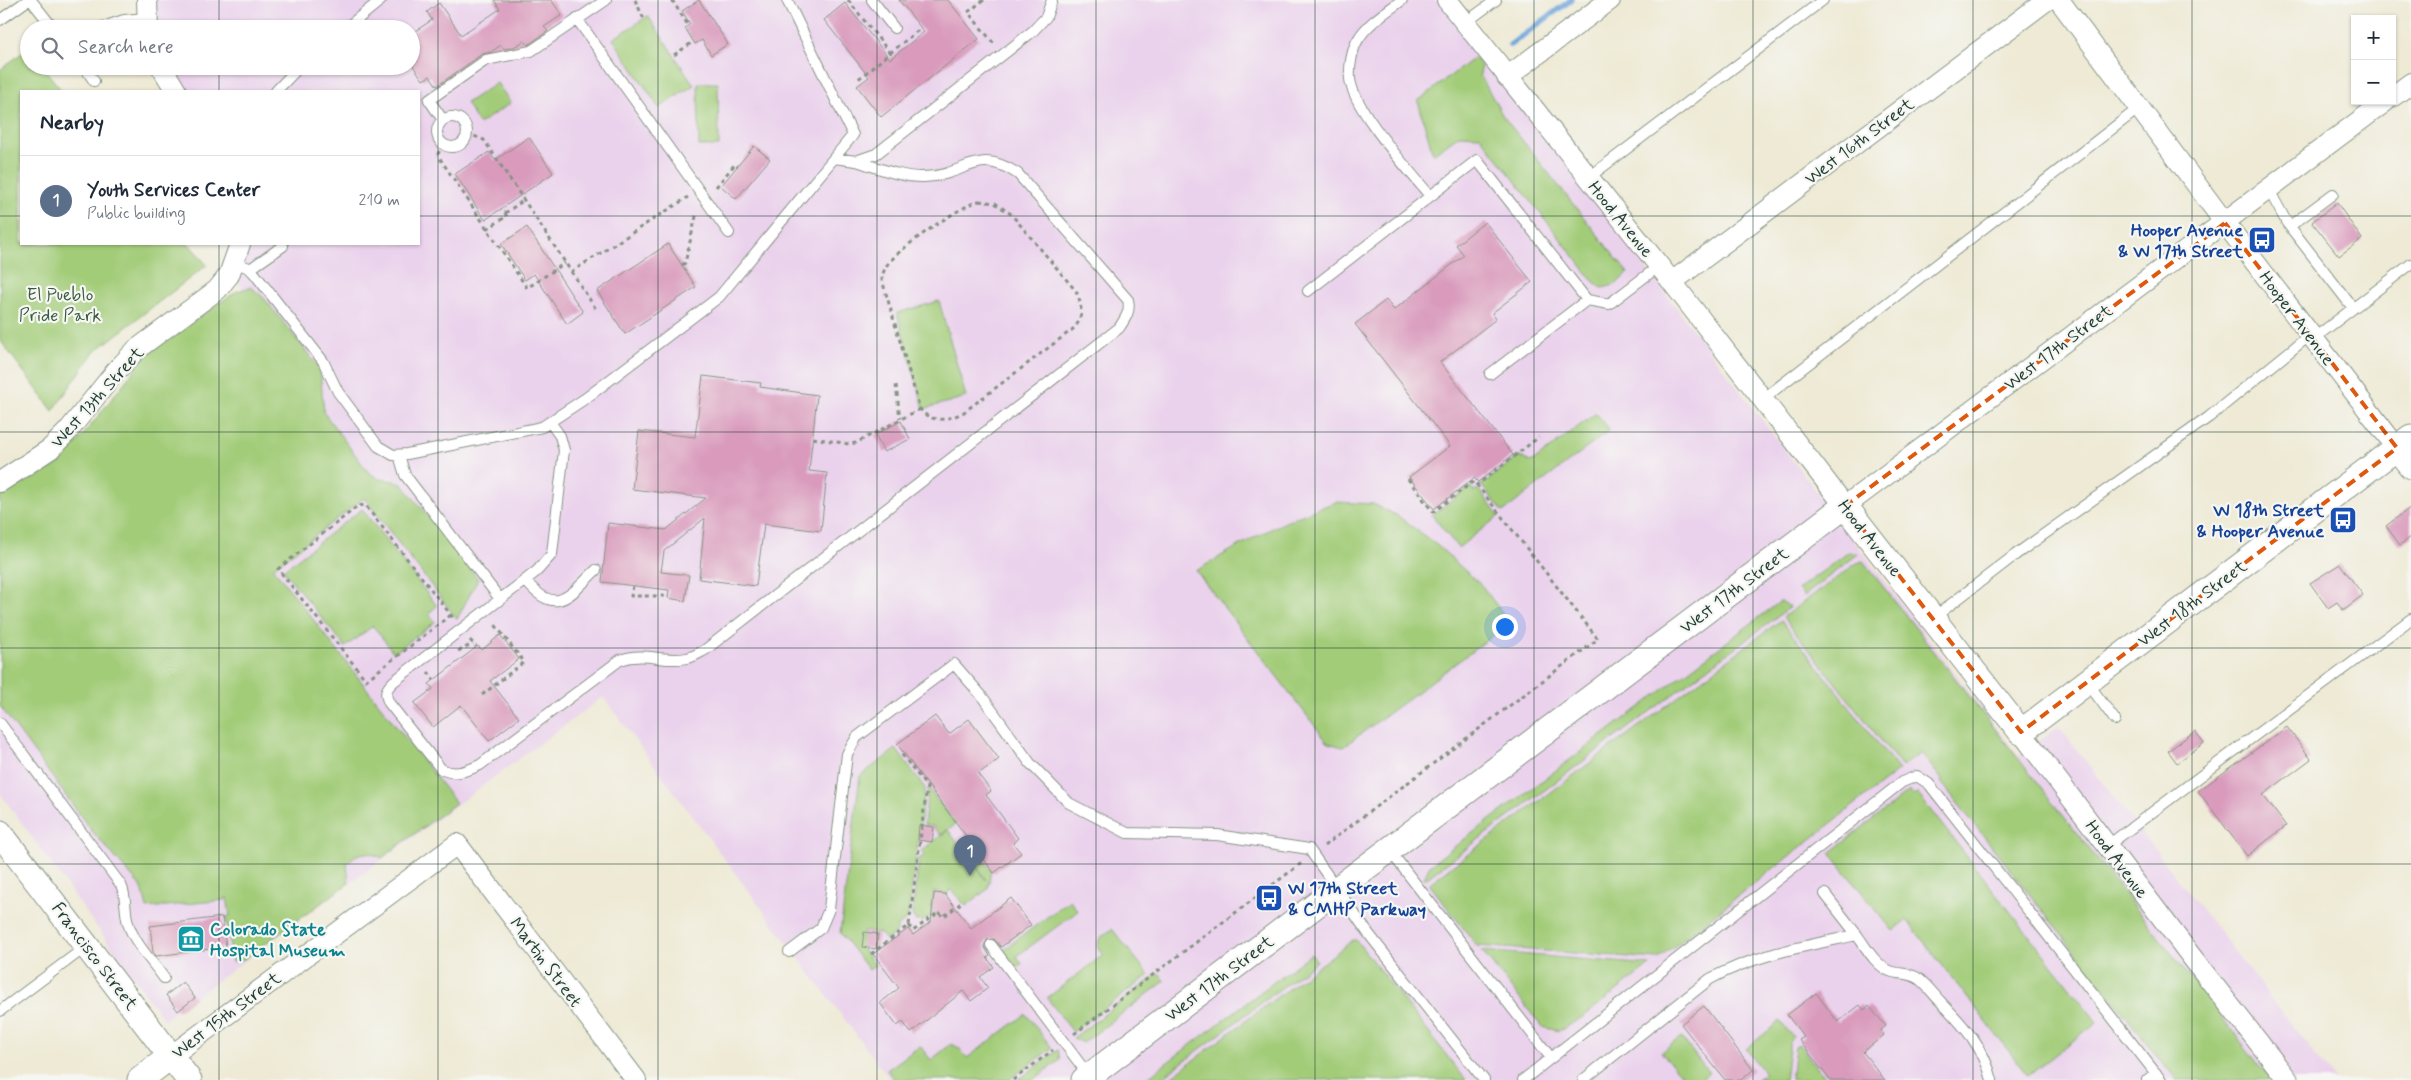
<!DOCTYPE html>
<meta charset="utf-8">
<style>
:root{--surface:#fff;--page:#f6f6f7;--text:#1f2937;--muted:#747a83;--line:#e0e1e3;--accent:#b45309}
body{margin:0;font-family:Mynerve,sans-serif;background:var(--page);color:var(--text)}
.controls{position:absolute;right:15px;top:15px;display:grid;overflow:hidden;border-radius:0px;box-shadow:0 1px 4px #0004}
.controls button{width:45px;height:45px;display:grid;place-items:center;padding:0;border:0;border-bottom:1px solid var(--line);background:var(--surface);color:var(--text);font:25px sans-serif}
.you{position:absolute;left:1504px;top:626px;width:18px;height:18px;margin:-12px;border:4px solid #fff;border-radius:50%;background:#1a73e8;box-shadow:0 0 0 8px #1a73e833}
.badge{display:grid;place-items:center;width:32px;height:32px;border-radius:50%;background:var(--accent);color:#fff;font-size:16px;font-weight:700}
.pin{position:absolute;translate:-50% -41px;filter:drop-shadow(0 1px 2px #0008)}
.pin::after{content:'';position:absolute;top:26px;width:18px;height:15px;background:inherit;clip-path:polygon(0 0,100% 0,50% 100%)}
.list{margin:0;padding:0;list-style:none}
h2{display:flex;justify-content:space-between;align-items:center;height:65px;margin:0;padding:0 20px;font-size:21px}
h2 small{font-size:16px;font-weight:400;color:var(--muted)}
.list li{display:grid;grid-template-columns:32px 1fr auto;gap:15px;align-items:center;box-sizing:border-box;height:90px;padding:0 20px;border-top:1px solid var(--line)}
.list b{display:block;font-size:19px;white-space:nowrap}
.list p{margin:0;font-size:16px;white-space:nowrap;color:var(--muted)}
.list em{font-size:16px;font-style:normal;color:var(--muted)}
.icon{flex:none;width:28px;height:28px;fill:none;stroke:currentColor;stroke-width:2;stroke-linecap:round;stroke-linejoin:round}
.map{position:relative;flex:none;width:2411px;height:1080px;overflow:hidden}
.search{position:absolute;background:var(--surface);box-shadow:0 1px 4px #0004;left:20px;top:20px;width:400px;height:55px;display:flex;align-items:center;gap:12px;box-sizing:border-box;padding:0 18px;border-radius:28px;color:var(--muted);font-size:19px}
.panel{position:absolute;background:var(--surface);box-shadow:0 1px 4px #0004;left:20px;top:90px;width:400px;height:155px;border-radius:0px}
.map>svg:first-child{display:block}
.built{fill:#ead1ec}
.green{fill:#a2cc78;stroke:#608456}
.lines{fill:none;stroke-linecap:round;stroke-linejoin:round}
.stream{stroke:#6ba3da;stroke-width:5.5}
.building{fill:#d99abc}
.service-casing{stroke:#869484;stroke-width:12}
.minor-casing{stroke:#869484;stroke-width:22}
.tertiary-casing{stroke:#869484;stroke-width:27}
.path{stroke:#869484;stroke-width:3;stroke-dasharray:4 4;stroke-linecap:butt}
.service{stroke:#fff;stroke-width:10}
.minor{stroke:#fff;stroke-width:20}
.tertiary{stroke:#fff;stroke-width:25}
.marked{fill:none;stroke:#de580e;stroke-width:4;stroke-dasharray:10 6;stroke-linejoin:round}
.grid{fill:none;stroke:#1f3d34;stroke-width:1;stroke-opacity:0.55}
.labels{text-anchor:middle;stroke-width:4.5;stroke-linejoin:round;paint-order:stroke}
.street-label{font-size:18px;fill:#1f3d34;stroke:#f6f6f2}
.transit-label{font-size:18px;font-weight:bold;fill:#164399;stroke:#f6f6f2;text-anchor:end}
.park-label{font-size:18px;fill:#395a42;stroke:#f6f6f2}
.culture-label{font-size:18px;font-weight:bold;fill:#0d838f;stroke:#f6f6f2;text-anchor:start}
</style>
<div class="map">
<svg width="2411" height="1080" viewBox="0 0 2411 1080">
<rect width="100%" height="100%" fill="#f6f6f2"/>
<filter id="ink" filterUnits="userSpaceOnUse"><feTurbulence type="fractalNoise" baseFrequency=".02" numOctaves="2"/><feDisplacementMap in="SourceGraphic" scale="10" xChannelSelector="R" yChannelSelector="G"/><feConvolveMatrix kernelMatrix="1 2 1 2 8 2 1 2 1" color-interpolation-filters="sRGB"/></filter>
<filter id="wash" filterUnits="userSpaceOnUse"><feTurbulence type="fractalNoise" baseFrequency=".0096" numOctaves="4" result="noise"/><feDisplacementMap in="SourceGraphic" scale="20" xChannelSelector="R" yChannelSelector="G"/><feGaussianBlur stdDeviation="1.12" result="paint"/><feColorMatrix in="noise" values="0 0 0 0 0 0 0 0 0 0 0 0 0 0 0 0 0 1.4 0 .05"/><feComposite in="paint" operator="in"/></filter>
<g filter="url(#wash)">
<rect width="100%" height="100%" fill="#eeead5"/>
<!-- built -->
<path class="built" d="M147,0H1442L2018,756L2059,727L2335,1080H890L603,697L164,1020L0,793V497L62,462L143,359L243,288L229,274L240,244H419V91H176L161,66H411V29H148Z"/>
<!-- green -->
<path class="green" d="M648,16L694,85L659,108L613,39Z
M27,49L29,66H42L62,91H21V244H189L207,265L94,352L53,411L0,340V70Z
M1475,57L1481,65L1480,75L1503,116L1628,273L1615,285L1602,288L1594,282L1480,136L1459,135L1433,154L1418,101Z
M497,83L511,103L479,124L466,103Z
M698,83H718L719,146H699Z
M251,287L264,298L320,369L324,413L368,472L379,479L395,481L403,485L478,579L457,619L364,498L273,568L456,803L382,858C369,851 356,851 347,864L349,883L244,959L232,962L226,917L230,916L227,897L225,900L147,908L142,888L91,830L0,706V497L62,462L143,359L163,342L237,291Z
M939,301L966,397L924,409L897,313Z
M1596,413L1610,430L1503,512L1481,485L1519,456L1530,462L1535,460Z
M1471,486L1474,491L1478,489L1499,516L1458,548L1432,515Z
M1336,502L1373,504L1398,516L1439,547L1482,586L1510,623L1343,747L1328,743L1196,571C1244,542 1283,520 1336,502Z
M362,509L437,606L429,613L435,622L394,653L373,626L345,647L283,570Z
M1849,552L1858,554L1804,596L1798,589Z
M1863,561L2271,1080H2176L1941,782L1942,780L1921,753L1902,767L1783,617L1857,563Z
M1781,601L1790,607L1427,878H1424L1430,865Z
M1781,620L1899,770L1658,959L1477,946L1430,885L1431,882Z
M896,749L925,788L908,918L896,928L898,931L886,940L880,933L863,931L861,947L875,965L869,970L840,933L860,776Z
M928,788L956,824L940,835L933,826L924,825Z
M1910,790L1913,796L1917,793L2097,1022L2028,1076L1907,920L1893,931L1830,853Z
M948,830L986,880L971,858L975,854L977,858L980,856L991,870L988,889L966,906L950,889L948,894L934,892L931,907L935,912L922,922L920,919L917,922L912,915L919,859L925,855L921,851Z
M1070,900L1078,911L1017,956L1022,964L1017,968L1003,950Z
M1112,929L1149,975L1073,1032L1047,998L1103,955L1097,946L1100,938Z
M1353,940H1356L1466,1080H1167Z
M1482,951L1650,965L1583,1017L1559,1031L1542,1027Z
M1311,954L1317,961L1159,1080H1144Z
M1159,973L1165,981L1083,1043L1073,1038Z
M1026,1014L1052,1048L1009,1080H894L887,1070L920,1046L931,1060L951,1044L959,1048L967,1058Z
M1780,1021L1793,1037L1790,1040L1785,1080L1757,1079L1765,1073L1746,1049Z
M1681,1037L1709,1073L1700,1080H1686L1661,1052Z
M1800,1045L1826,1080H1791L1795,1047Z
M1058,1050L1060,1060L1033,1080H1018Z"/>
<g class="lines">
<!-- stream -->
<path class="stream" d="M1510,45L1571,0"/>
</g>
<g id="blocks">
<!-- building -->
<path class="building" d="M494,0H551L562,15L544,27L548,31L528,45L524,41L514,47L504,49L501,45L491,52L482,54L437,86L430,76L423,80L411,63V34L432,20L427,12L439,3L461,35L500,9Z
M699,0L728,44L711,55L702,40L695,44L685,28L690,24L682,11Z
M899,0H948L979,39L881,117L857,86L869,77L824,20L845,3L890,59L924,32Z
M529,137L553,173L485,220L455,174L489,152L495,160Z
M754,146L770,159L736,199L721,186Z
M2337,203L2362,239L2339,256L2312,222Z
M1485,222L1532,282L1492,313L1496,319L1440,362L1513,455L1478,482L1474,478L1434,509L1409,477L1450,446L1355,324L1386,300L1394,310L1464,255L1456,245Z
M527,227L583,312L567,324L534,274L525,280L501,244Z
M668,244L696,287L625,334L597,291Z
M703,376L761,383L760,387L817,395L809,471L827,473L821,531L764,524L756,586L699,579L705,518L664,551L661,572L689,575L685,601L668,598L669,590L602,582L608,523L666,530L706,498L632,489L639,431L695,437Z
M901,421L910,439L884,452L875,435Z
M2411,507V537L2400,545L2386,526Z
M2340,564L2363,595L2343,610L2337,602L2328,608L2310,583Z
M500,635L519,659L490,681L519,718L489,741L461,705L433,727L414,703L433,689L429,684L478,646L482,650Z
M935,716L949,734L969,719L999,759L978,774L991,791L986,795L1018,838L1013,843L1021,853L994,873L897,744Z
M2287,727L2311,759L2263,795L2286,826L2247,856L2198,791Z
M2195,731L2204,743L2177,763L2168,751Z
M919,825L934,827L932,842L918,840Z
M934,893L945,894L971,928L1011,898L1031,925L1001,947L994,939L987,940L984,946L990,956L987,958L994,967L980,977L988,988L971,1001L963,991L911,1033L903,1022L897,1026L880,1003L899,988L873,954L908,929L913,935L931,922Z
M222,917L226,947L156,956L153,952L150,926Z
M864,932L878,934L876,949L862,947Z
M183,982L195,998L178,1011L166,995Z
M1816,993L1838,1022L1860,1005L1864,1010L1869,1006L1886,1026L1881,1030L1884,1035L1863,1052L1885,1080H1830L1799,1040L1804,1037L1787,1015Z
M1704,1006L1753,1070L1741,1080H1725L1681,1024Z"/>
</g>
</g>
<g filter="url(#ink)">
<use href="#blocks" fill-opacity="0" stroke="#869484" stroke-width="1"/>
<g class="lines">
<!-- service casing -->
<g class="service-casing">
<path id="service" d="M31,0L54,29
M872,0L894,28
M1402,0C1388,11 1369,22 1359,38C1352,48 1349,67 1350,79C1353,109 1410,171 1430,196
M577,19L729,233
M0,20L28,0
M1465,23L1496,0
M97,29L124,20L146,18
M345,29L381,0
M84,66L94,81
M276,91L300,66
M437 132a15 15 0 1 1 30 0a15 15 0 1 1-30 0Z
M443,120L429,100L486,60L531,51L606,0
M834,158L856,161L876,154L1033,31L1046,17L1052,0
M1588,178L1823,0
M2269,190L2287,223L2353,308
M2290,226L2333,194
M234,262L249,268L254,273L323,361L338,392L378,446L393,455L407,454L542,427L586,398L719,297L853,135L787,0
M250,269L283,246
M1308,291L1477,160L1587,300
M2313,339L2411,264
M1490,374L1587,300L1609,304L1659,266
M1763,399L2139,108
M550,422L560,436L564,450L552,554L537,571L393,682C386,689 384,693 389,703L441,769C455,776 467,771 480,765L620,660C646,651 664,663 687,658C693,657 699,653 705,650L1119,328C1125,319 1131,311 1128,300L1018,174C976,146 967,176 924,177C902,178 877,167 856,161
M399,455L405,475L500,599
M525,580C556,618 569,596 596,570
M1933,618L2015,555L2209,417L2310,335
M2087,682L2115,720
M0,723L121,885C127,897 124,910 128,923C134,943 152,961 164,978
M2107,846L2411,619
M1390,851L1551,1058
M1825,894L1857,935
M991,945L1089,1076
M789,952L821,928L829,909L847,754L857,737L954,664L981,695L1030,763L1069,803L1127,833L1217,835L1309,849L1368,933L1484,1080
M0,1011L87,946
M1523,1080L1902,782L1917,776L1929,784L2161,1080
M1583,1080L1710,979C1756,954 1806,946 1857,935C1865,946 1876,966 1890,971C1900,975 1909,972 1919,979C1927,985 1933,994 1940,1001C1963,1025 1984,1047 1992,1080
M2147,1080L2156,1073"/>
</g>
<!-- minor casing -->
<g class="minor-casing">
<path id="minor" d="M147,0L148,29
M1447,0L1672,282L1845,506L2386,101
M2059,0L2225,223L2397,448
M161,66L176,91
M1507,77L1610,0
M2392,97L2411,83
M1672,282L2047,0
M0,482L50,449L68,431L116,371L137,349L217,290L229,275L240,244
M2021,732L2191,956L2288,1080
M171,1056L457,844L636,1080"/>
</g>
<!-- tertiary casing -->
<g class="tertiary-casing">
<path id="tertiary" d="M2397,448L2411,466
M0,833L189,1080
M140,1080L171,1056
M1084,1080L1845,506L2021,732L2411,437"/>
</g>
<!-- path -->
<path class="path" d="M635,0L644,19
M672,0L688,25
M848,0L890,53L856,81
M984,0L968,12L995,45
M890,53L921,28
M674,55L693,42
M467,133L484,140L596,309
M443,144L438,154L441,160L527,288L565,263
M716,187L735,164L738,166
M979,201L995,203L1011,214L1076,291C1082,303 1084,319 1073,329L964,412C949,420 931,424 920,409L882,280C882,275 884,270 887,265C898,249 960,206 979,201Z
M505,213L524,200
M487,229L507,216L502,209
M682,265L685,263L697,212
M571,272L688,197
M896,385L900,419
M813,438L849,444L856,443L920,409
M1408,479L1433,512L1474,481L1477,485L1539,437
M633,586L631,596H668
M451,615L366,680L278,569L358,506L365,505L451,615L454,619
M470,640L476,647
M458,651L473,644
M428,672L434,680
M482,695L524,662L493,622
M1324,846L1598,639L1477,485
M909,925L913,931L939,912L943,917L961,903
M871,954L909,925L927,787L900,752
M1074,1034L1303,862
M1013,1080L1053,1050"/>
<!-- service -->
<use href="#service" class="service"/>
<!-- minor -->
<use href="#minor" class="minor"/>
<!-- tertiary -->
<use href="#tertiary" class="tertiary"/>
</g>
</g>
<!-- marked area -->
<path class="marked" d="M2225,223L2397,448L2021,732L1845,506Z"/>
<!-- grid -->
<path class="grid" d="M219,0V29M438,0V1080M658,0V1080M877,0V1080M1096,0V1080M1315,0V1080M1534,0V1080M1753,0V1080M1973,0V1080M2192,0V1080M219,66V91M0,216H21M419,216H2411M219,244V1080M0,432H2411M0,648H2411M0,864H2411"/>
<!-- icons -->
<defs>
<g id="bus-square" transform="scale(1.4375)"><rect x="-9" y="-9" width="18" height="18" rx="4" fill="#1a4fb4" stroke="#f6f6f2"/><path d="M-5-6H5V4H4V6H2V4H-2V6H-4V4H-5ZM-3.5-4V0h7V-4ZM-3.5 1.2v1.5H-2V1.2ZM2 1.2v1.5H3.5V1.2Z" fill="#fff"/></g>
<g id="museum-square" transform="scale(1.4375)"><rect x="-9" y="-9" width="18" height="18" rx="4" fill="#0f9aa8" stroke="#f6f6f2"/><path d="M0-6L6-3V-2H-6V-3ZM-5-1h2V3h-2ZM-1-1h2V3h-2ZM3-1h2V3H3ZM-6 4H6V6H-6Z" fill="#fff"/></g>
</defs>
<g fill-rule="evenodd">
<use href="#bus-square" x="2262" y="240"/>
<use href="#bus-square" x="2343" y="520"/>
<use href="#bus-square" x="1269" y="898"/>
<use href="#museum-square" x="191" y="939"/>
</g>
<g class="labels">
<!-- street labels -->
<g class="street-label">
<text transform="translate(1859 141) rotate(-37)" y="6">West 16th Street</text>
<text transform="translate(1621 219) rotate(51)" y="6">Hood Avenue</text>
<text transform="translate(2297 318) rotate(53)" y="6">Hooper Avenue</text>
<text transform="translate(2058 347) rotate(-37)" y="6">West 17th Street</text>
<text transform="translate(97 397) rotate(-48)" y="6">West 13th Street</text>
<text transform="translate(1870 538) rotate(52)" y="6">Hood Avenue</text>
<text transform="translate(1734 590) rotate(-37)" y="6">West 17th Street</text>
<text transform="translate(2192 603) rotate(-37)" y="6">West 18th Street</text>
<text transform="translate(2117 859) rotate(53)" y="6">Hood Avenue</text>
<text transform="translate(95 956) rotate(53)" y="6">Francisco Street</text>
<text transform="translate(546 962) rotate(53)" y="6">Martin Street</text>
<text transform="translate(1219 978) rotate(-37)" y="6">West 17th Street</text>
<text transform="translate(226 1015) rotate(-37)" y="6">West 15th Street</text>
</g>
<!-- transit labels -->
<g class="transit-label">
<text x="2243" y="236">Hooper Avenue<tspan x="2243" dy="21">&amp; W 17th Street</tspan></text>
<text x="2324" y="516">W 18th Street<tspan x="2324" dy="21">&amp; Hooper Avenue</tspan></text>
<text x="1288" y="894" text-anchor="start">W 17th Street<tspan x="1288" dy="21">&amp; CMHP Parkway</tspan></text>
</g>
<!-- park labels -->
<g class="park-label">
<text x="60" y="300">El Pueblo<tspan x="60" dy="21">Pride Park</tspan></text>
</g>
<!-- culture labels -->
<g class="culture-label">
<text x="210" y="935">Colorado State<tspan x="210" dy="21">Hospital Museum</tspan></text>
</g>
</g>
</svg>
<div class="controls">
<button>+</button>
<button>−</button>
</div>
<div class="you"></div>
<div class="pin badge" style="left:970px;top:876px;background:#5c6f8a">1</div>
<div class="search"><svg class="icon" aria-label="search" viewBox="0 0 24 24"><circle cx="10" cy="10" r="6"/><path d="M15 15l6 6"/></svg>Search here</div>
<section class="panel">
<h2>Nearby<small></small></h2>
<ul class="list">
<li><span class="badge" style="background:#5c6f8a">1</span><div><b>Youth Services Center</b><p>Public building</p></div><em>210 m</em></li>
</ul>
</section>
</div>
